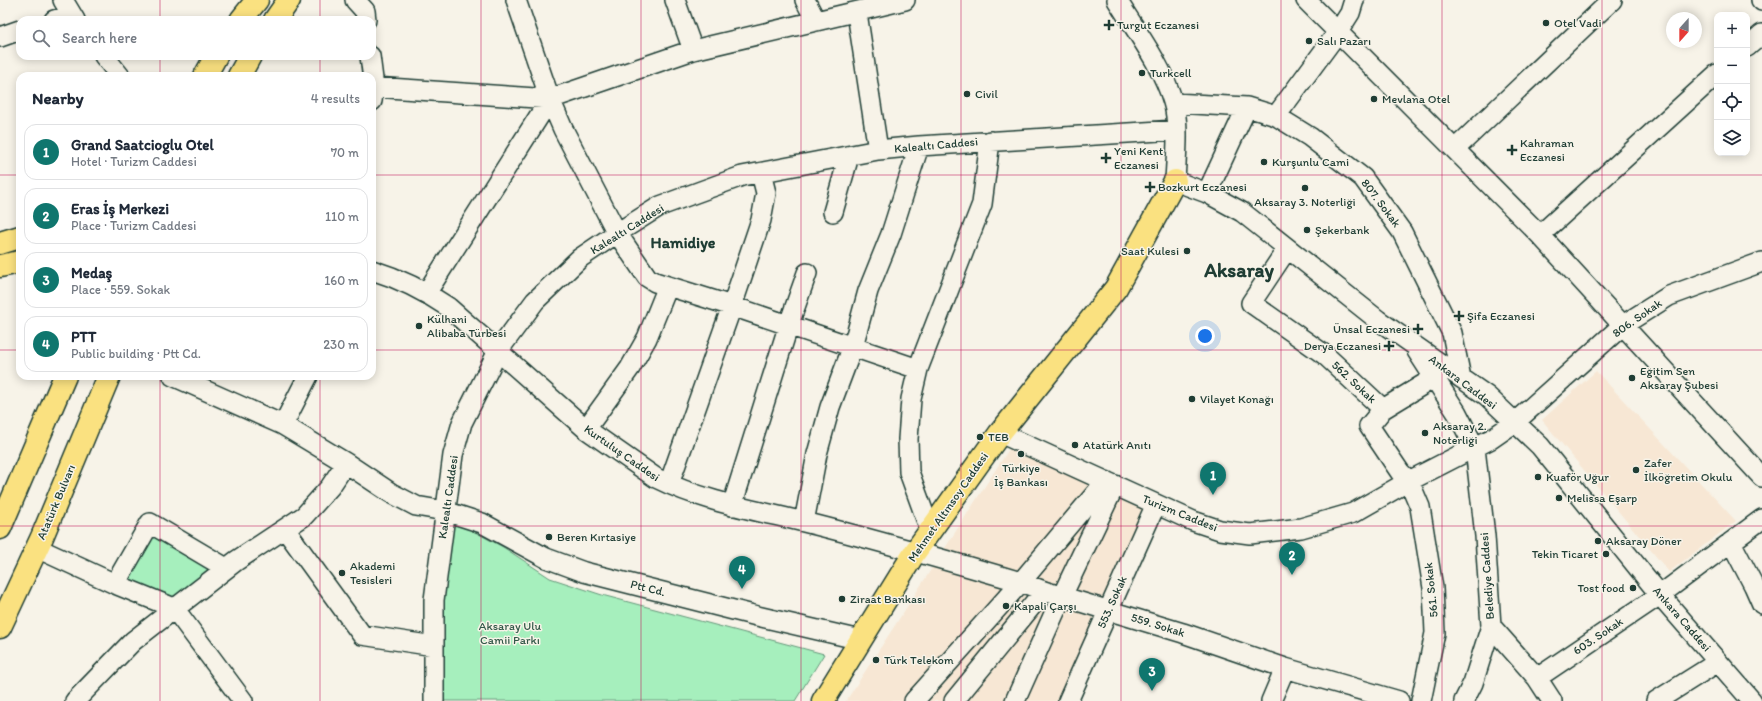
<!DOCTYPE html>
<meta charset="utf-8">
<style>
:root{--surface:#fff;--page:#f6f6f7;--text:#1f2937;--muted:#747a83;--line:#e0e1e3;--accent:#0f766e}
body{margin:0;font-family:Itim,sans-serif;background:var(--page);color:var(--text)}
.controls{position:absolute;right:12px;top:12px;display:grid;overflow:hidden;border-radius:8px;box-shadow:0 2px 10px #0003}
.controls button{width:36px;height:36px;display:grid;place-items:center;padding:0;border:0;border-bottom:1px solid var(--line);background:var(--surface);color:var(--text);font:20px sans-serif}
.compass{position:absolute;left:1666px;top:12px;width:36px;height:36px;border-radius:50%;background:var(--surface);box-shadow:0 2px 10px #0003;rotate:201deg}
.you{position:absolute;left:1205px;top:336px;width:14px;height:14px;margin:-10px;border:3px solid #fff;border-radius:50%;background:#1a73e8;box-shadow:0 0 0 6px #1a73e833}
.badge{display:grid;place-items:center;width:26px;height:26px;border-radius:50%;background:var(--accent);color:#fff;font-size:13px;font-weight:700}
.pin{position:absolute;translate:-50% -33px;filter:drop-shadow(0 1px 2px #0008)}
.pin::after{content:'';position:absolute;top:21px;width:14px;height:12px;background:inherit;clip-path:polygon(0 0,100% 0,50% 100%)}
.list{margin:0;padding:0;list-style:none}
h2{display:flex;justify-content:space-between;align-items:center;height:52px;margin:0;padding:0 16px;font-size:17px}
h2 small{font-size:13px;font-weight:400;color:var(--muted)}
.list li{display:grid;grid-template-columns:26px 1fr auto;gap:12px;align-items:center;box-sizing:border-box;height:56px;margin:0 8px 8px;padding:0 8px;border:1px solid var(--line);border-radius:12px}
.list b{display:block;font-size:15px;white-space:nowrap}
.list p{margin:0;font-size:13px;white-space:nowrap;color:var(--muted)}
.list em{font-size:13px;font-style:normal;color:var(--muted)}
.icon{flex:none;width:22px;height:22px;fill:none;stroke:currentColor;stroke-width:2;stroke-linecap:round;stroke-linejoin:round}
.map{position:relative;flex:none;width:1762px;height:701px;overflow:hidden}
.search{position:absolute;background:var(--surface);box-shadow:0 2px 10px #0003;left:16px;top:16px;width:360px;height:44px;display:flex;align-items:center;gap:10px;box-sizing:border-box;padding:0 14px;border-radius:12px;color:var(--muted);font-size:15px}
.panel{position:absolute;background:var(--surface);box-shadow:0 2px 10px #0003;left:16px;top:72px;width:360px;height:308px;border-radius:12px}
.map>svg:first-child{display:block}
.built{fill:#f7e7d4}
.green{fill:#a6efbd;stroke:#629678}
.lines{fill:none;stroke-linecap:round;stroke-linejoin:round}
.minor-casing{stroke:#1f3d34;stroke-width:22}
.major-casing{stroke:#1f3d34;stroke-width:25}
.minor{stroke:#f7f3e8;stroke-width:19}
.major{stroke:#fae180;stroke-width:22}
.grid{fill:none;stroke:#c2185b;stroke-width:1;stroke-opacity:0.55}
.poi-dot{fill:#1f3d34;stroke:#f7f3e8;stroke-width:1.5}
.labels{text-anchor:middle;stroke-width:3;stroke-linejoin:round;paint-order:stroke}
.poi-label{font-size:12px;fill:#1f3d34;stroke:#f7f3e8;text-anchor:start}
.street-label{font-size:12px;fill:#1f3d34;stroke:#f7f3e8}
.park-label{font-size:12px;fill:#335849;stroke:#f7f3e8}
.district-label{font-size:16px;font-weight:bold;fill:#1f3d34;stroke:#f7f3e8}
.town-label{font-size:20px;font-weight:bold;fill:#1f3d34;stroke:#f7f3e8}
</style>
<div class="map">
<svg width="1762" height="701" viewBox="0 0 1762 701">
<rect width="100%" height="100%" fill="#f7f3e8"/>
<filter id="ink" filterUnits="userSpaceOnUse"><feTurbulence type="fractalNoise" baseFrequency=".025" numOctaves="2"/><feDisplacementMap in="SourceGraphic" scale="8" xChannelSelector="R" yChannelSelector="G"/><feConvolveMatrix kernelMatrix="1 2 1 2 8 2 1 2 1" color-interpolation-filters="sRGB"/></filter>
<g filter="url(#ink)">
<!-- built -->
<path class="built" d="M1596,371L1736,521L1669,572L1542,420Z
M1011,446L1146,511L1063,701H846Z"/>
<!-- green -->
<path class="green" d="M449,518L503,547L550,578L602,595L824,654L795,701H444L440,609Z
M152,534L211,568L172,598L126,580Z"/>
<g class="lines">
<!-- minor casing -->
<g class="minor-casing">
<path id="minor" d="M63,0L75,20
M355,0L365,11L366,20
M516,0L550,99L563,129L617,233L647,277L655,282L732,306L918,369
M675,0L693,50
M805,0L816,21
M1117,0C1136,31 1163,67 1173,102C1180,123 1176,159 1175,181L1207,193L1242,212L1378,320L1487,396L1540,446L1660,595L1752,701
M1306,0L1540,235L1762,477
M1761,0L1762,1
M857,13L878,150
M54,20L71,15
M0,37L20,30
M1747,47L1762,34
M104,56L120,76
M370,56L374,87L372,101
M374,87L550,99L693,50L905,0
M1174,103L1247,107L1276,116L1310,137L1363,178L1402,232L1452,333L1461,378
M1276,116L1338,32L1350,13L1354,0
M1455,149L1612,0
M1207,193L1247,107
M833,212L849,156
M1540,235L1717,74
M1287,249L1251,303L1325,355L1383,409L1369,426L1400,472L1409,481L1420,507L1433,588L1435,633L1421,701
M372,270C401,279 423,290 448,307L586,429L656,478C702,501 754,510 804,522C877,540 949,561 1021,582L1044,591L1183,633L1285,668L1399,701
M427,292L550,99
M1417,351L1457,413L1475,448L1485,536L1491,626L1473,683L1464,701
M173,376L283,425L346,463L391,493L416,506L445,511L482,523L546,558L584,572L757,616L861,640
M1383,409L1434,378
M283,425L308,376
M586,429L630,368L647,338L668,286
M1000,433L1193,521L1220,530L1250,534L1301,528L1353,513L1409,481L1491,439L1514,423L1623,325L1669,296L1762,262
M669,484L732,306L761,220L766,193L761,173
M732,506L789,324L807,273
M804,522L817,454L830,407L853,346L868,291L891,234L919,146
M285,529L362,635L434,646
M930,530L909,472L908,439L911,399L918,369L982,204L990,141
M1731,542L1754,586L1762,604
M37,548L115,584L174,608L243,701
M115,584L150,523L226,568
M1491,626L1537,678L1552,701
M1537,678L1660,595L1762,519
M75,701L133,641L236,561L304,516L330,487L346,463
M434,701V600L453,455L462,423L498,351L535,301L580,258L617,233L660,206L742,176L878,150L919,146L1176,130
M914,701L1021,582L1106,481
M954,701L1044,591
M1015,701L1062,596L1115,485
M1068,701L1156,504
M1271,701L1285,668
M1656,701L1718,662"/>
</g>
<!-- major casing -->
<g class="major-casing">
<path id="major" d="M241,20L257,0
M275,20L289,0
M205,76L216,56
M239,76L250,56
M0,243L20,237
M0,266L20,262
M0,528L65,376
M0,627L42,537L109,376
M823,701L915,552L1000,433L1116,288L1175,181"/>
</g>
<!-- minor -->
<use href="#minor" class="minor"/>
<!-- major -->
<use href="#major" class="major"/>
</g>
</g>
<!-- grid -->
<path class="grid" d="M160,0V20M320,0V20M481,0V701M641,0V701M801,0V701M961,0V701M1121,0V701M1281,0V701M1442,0V701M1602,0V701M160,56V76M320,56V76M0,175H20M372,175H1762M0,350H20M372,350H1762M160,376V701M320,376V701M0,526H1762"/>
<!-- markers -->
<g class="poi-dot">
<circle cx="1546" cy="23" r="4"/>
<path d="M1107 19h4v4h4v4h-4v4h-4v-4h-4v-4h4z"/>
<circle cx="1309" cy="41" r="4"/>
<circle cx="1142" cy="73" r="4"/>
<circle cx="967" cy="94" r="4"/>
<circle cx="1374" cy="99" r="4"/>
<path d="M1510 144h4v4h4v4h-4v4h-4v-4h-4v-4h4z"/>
<path d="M1104 152h4v4h4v4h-4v4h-4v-4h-4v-4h4z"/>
<circle cx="1264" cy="162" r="4"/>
<path d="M1148 181h4v4h4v4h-4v4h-4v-4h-4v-4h4z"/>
<circle cx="1305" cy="188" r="4"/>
<circle cx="1307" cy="230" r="4"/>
<circle cx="1187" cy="251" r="4"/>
<path d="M1457 310h4v4h4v4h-4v4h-4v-4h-4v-4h4z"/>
<circle cx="419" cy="326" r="4"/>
<path d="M1416 323h4v4h4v4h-4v4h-4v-4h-4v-4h4z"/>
<path d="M1387 340h4v4h4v4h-4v4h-4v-4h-4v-4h4z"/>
<circle cx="1632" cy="378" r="4"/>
<circle cx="1192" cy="399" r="4"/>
<circle cx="1425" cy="433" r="4"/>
<circle cx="980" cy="437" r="4"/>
<circle cx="1075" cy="445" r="4"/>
<circle cx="1021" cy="454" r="4"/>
<circle cx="1636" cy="470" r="4"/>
<circle cx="1538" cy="477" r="4"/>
<circle cx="1559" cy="498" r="4"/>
<circle cx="549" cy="537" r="4"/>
<circle cx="1598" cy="541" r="4"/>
<circle cx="1606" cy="554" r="4"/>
<circle cx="342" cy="573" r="4"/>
<circle cx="1633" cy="588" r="4"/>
<circle cx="842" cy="599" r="4"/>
<circle cx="1006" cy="606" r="4"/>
<circle cx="876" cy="660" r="4"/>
</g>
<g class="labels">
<!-- poi labels -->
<g class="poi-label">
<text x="1554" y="27">Otel Vadi</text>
<text x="1117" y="29">Turgut Eczanesi</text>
<text x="1317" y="45">Salı Pazarı</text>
<text x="1150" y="77">Turkcell</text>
<text x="975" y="98">Civil</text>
<text x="1382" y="103">Mevlana Otel</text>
<text x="1520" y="147">Kahraman<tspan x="1520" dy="14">Eczanesi</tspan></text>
<text x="1114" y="155">Yeni Kent<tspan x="1114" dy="14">Eczanesi</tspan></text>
<text x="1272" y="166">Kurşunlu Cami</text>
<text x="1158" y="191">Bozkurt Eczanesi</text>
<text x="1305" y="206" text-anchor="middle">Aksaray 3. Noterliği</text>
<text x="1315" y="234">Şekerbank</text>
<text x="1179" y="255" text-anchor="end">Saat Kulesi</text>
<text x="1467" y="320">Şifa Eczanesi</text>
<text x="427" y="323">Külhani<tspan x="427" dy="14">Alibaba Türbesi</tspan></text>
<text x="1410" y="333" text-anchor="end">Ünsal Eczanesi</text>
<text x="1381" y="350" text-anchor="end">Derya Eczanesi</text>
<text x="1640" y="375">Eğitim Sen<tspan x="1640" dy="14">Aksaray Şubesi</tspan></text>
<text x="1200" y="403">Vilayet Konağı</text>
<text x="1433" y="430">Aksaray 2.<tspan x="1433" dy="14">Noterliği</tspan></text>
<text x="988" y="441">TEB</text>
<text x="1083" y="449">Atatürk Anıtı</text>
<text x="1644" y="467">Zafer<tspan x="1644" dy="14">İlköğretim Okulu</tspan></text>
<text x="1021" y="472" text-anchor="middle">Türkiye<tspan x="1021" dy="14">İş Bankası</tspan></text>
<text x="1546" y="481">Kuaför Uğur</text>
<text x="1567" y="502">Melissa Eşarp</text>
<text x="557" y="541">Beren Kırtasiye</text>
<text x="1606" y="545">Aksaray Döner</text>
<text x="1598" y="558" text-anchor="end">Tekin Ticaret</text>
<text x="350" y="570">Akademi<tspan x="350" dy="14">Tesisleri</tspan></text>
<text x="1625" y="592" text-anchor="end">Tost food</text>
<text x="850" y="603">Ziraat Bankası</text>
<text x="1014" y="610">Kapali Çarşı</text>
<text x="884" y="664">Türk Telekom</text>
</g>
<!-- street labels -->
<g class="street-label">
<text transform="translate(936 145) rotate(-5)" y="4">Kalealtı Caddesi</text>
<text transform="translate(1381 203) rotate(53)" y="4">807. Sokak</text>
<text transform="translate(627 229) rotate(-32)" y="4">Kalealtı Caddesi</text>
<text transform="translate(1637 318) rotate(-35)" y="4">806. Sokak</text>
<text transform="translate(1354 382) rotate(43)" y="4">562. Sokak</text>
<text transform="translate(1463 382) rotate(37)" y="4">Ankara Caddesi</text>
<text transform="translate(622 453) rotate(35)" y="4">Kurtuluş Caddesi</text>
<text transform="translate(448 497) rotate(-82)" y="4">Kalealtı Caddesi</text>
<text transform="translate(56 502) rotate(-67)" y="4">Atatürk Bulvarı</text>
<text transform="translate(948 507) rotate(-55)" y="4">Mehmet Altınsoy Caddesi</text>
<text transform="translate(1180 513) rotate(22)" y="4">Turizm Caddesi</text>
<text transform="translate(1487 576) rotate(-94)" y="4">Belediye Caddesi</text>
<text transform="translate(648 588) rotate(14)" y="4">Ptt Cd.</text>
<text transform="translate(1431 590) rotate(-96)" y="4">561. Sokak</text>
<text transform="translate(1112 602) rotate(-66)" y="4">553. Sokak</text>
<text transform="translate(1682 619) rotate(49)" y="4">Ankara Caddesi</text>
<text transform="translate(1158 625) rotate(17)" y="4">559. Sokak</text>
<text transform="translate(1598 636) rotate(-34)" y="4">603. Sokak</text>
</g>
<!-- park labels -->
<g class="park-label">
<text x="510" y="630">Aksaray Ulu<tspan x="510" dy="14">Camii Parkı</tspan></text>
</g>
<!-- district labels -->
<g class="district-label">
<text x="683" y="248">Hamidiye</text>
</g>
<!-- town labels -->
<g class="town-label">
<text x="1239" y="277">Aksaray</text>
</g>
</g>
</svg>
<div class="controls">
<button>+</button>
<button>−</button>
<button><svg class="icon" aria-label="locate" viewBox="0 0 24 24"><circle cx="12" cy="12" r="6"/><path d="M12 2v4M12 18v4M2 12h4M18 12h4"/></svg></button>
<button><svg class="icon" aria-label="layers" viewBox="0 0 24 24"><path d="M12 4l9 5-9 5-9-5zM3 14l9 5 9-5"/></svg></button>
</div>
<svg class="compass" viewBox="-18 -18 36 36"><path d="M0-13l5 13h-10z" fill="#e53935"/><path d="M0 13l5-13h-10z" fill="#747a83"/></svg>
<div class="you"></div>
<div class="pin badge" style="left:1213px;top:495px">1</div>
<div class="pin badge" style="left:1292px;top:575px">2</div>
<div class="pin badge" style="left:1152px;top:691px">3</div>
<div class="pin badge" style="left:742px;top:589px">4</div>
<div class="search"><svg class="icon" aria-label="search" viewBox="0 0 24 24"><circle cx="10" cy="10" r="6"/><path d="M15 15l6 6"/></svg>Search here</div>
<section class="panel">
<h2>Nearby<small>4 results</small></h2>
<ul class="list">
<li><span class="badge">1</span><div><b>Grand Saatcioglu Otel</b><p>Hotel · Turizm Caddesi</p></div><em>70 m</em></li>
<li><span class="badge">2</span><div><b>Eras İş Merkezi</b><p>Place · Turizm Caddesi</p></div><em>110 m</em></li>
<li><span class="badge">3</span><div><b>Medaş</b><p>Place · 559. Sokak</p></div><em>160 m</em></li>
<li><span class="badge">4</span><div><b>PTT</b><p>Public building · Ptt Cd.</p></div><em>230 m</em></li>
</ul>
</section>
</div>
